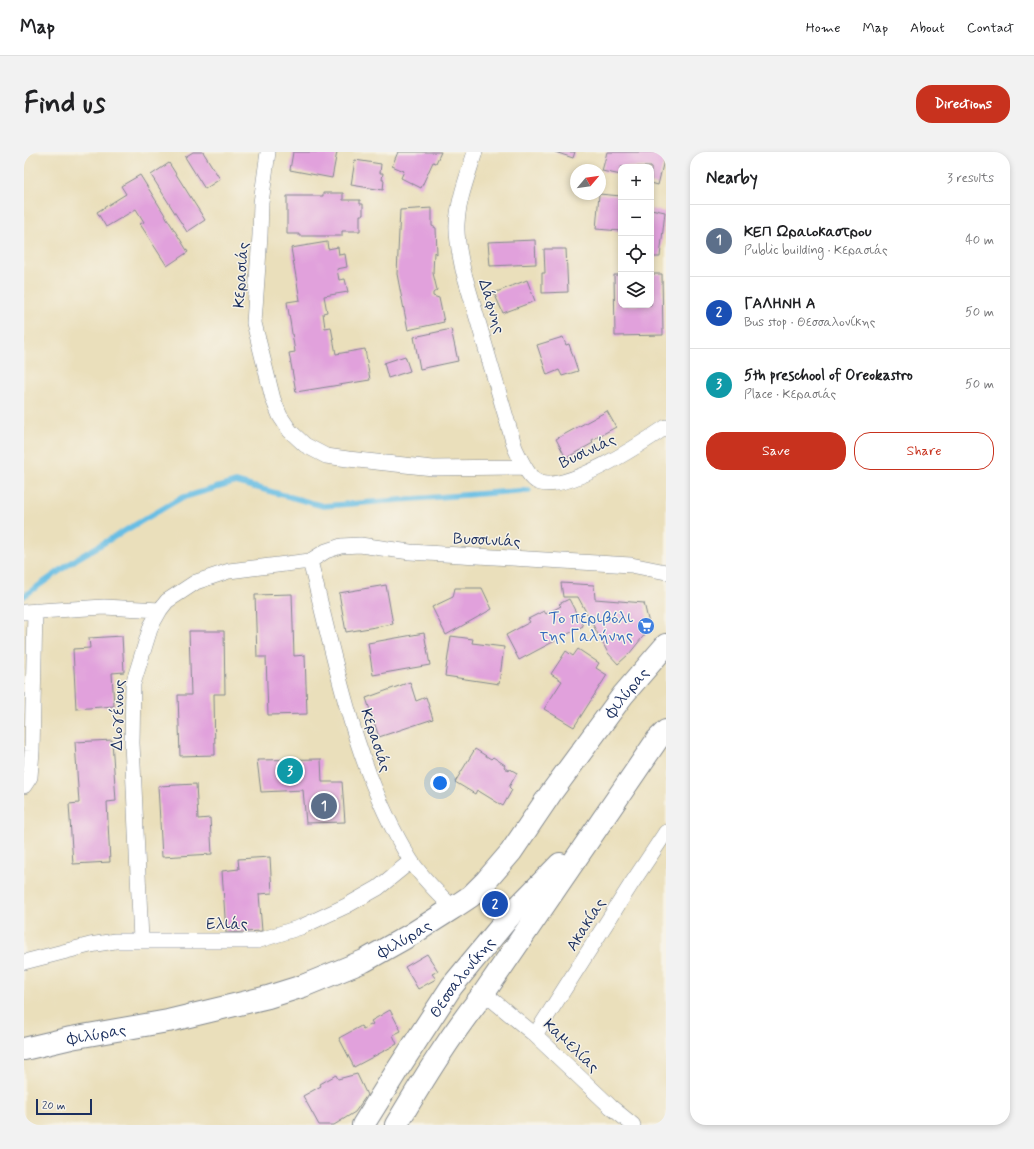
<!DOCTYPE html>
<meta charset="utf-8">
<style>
:root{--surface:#fff;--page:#f2f2f2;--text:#202124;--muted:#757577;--line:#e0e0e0;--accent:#c8321e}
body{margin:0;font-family:Mynerve,sans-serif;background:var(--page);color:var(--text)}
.controls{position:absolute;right:12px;top:12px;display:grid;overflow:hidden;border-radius:8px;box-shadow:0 2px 6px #0003}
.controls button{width:36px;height:36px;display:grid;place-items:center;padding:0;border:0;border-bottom:1px solid var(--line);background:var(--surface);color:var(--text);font:20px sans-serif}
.compass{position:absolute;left:546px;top:12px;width:36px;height:36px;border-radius:50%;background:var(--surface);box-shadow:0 2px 6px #0003;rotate:61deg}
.scale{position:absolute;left:12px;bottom:10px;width:56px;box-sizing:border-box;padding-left:4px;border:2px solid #1b2f5e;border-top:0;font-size:11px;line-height:14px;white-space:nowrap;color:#1b2f5e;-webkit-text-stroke:3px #f7f3e8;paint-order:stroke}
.you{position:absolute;left:416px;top:631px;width:14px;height:14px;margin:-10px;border:3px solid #fff;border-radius:50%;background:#1a73e8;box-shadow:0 0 0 6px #1a73e833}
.badge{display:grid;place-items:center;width:26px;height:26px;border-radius:50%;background:var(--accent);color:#fff;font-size:13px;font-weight:700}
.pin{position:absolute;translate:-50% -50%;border:2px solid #fff;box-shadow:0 1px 4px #0006}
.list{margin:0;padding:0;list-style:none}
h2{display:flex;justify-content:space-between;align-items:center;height:52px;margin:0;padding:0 16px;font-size:17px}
h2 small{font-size:13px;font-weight:400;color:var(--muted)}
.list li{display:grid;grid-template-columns:26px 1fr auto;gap:12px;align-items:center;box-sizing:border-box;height:72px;padding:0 16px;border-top:1px solid var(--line)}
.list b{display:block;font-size:15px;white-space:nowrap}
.list p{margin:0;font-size:13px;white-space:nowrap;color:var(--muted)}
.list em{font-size:13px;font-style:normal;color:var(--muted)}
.actions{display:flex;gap:8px;padding:12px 16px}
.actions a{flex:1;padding:9px 0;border:1px solid var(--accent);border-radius:16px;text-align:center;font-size:14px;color:var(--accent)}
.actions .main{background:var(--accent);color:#fff}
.icon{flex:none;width:22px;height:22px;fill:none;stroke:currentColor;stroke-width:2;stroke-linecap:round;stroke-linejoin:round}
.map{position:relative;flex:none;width:642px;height:973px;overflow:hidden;border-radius:16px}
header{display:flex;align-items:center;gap:24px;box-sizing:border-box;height:56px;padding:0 20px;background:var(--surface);border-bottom:1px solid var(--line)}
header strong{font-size:19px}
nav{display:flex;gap:22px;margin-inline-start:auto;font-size:14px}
.intro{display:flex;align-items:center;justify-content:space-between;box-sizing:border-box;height:96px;padding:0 24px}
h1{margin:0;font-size:28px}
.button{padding:10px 18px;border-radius:16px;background:var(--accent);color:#fff;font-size:14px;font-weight:700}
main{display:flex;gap:24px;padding:0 24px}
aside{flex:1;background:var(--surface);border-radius:16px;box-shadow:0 2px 6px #0003}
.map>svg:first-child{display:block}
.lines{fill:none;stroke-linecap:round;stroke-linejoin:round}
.stream{stroke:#67bee4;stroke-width:5.5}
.building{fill:#e1a1dc}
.street-casing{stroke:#82878c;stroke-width:16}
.secondary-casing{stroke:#82878c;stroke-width:24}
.street{stroke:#fff;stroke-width:15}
.secondary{stroke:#fff;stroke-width:22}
.labels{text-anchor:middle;stroke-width:3;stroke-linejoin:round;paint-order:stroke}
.street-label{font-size:16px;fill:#1b2f5e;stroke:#f7f3e8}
.shop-label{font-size:16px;fill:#366cbe;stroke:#f7f3e8;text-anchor:end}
</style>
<header>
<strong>Map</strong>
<nav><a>Home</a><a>Map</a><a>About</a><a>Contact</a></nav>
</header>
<div class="intro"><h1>Find us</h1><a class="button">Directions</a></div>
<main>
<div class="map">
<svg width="642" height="973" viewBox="0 0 642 973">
<rect width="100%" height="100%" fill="#f7f3e8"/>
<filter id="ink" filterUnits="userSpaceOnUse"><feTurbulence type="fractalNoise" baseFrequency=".025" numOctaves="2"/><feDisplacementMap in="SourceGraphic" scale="8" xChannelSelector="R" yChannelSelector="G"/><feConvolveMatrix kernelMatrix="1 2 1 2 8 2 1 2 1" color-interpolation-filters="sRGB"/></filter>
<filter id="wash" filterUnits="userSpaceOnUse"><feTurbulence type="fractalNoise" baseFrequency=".012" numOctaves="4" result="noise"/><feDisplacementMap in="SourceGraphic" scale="16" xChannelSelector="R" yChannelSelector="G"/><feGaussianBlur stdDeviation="0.9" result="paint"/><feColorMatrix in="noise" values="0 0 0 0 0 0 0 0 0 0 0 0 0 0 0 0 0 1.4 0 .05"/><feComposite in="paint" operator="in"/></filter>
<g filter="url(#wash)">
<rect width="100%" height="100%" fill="#eadfbb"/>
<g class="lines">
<!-- stream -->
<path class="stream" d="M0,444L54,406L157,346L212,330L299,354L505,338"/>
</g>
<g id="blocks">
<!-- building -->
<path class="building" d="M169,0H179L196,27L181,37L161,5Z
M269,0H313L308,26L266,18Z
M374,0H417L412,11L409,10L397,36L377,26L380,19L368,14Z
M531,0H551L549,6Z
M583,0H642L634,33L627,31V15H597V23L578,19Z
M331,8L357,12L356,21H359L358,28H360L359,38L327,33Z
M145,11L181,68L163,80L127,23Z
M116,23L164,100L143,114L116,72L120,70L112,57L82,75L73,60L102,42L97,34Z
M299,41H319V48H336V52H339V63H336V79H318V84H275V82H263V44H299Z
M575,42L597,44V79L572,77Z
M408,56V74L412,76L413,102L410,100L409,121L413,138L409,141V144L415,146L420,170L384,178L373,122L376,58Z
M627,57L641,60L636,105H627Z
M511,88L512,112L466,114L464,90Z
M303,90L304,97L314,95L315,103L321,102L323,115L313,117L315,128L321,127L324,140L300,144L303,160L299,161L301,176L307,175L312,202L341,197L346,228L272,240L265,201L271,200L263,150L276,148L267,96Z
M520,97H542L544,140L518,141V121H521Z
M627,122H638L639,183L591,184L590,123H597V153H627Z
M503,128L511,149L479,161L470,141Z
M427,177L434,209L396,217L390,185Z
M539,185L542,193L545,192L554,219L538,224L535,218L523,223L513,193Z
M381,204L386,219L364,226L360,211Z
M583,259L592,275L568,288L569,291L542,306L532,287Z
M537,431L570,433L571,447L620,451L626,476L605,502L594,512L584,501L554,445H539Z
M362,433L369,472L322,480L315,441Z
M431,436H458L468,457L422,483L408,455L429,445Z
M268,442L270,504L281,503L283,562L244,563L242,505H233L231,443Z
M545,447L559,474L495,508L482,483L506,470L504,467L520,459L522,462L537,454L535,452Z
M165,479H200L201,542H190L191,603L156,604L154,543H167Z
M400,481L406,513L349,523L344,491Z
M98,484L100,520L88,521L90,554L52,557L49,497L66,496L65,486Z
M427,484L449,487L448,491L480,495L475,532L421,524Z
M554,497L575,511L572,516L583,523L550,575L520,557L538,529L527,522L542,499L549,504Z
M386,530L392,549L402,545L409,567L355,585L342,546Z
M88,588L92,649L83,650L86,710L49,712L45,652L55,651L51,590Z
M451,597L467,607L469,605L481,613L480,615L485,619L486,617L493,621L485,635L488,638L479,654L453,638L451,642L431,630Z
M297,607L298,630H318L321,670L282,671L279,638L237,640L233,608Z
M172,632L174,667L186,666L188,702L138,705L134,634Z
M246,705L248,741L235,742L238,779L202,781L198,719L215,717L214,707Z
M403,802L414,819L408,822L412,827L394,837L381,815Z
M366,858L377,879L369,883L373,892L330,915L315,886L337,874L339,877L349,872L347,869Z
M333,922L343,943L331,960L310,973H295L279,944L297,934L296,932L312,923L314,927Z"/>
</g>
</g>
<g filter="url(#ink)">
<use href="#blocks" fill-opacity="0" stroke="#82878c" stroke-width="1"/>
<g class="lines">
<!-- street casing -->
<g class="street-casing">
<path id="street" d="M244,0L237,51L236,83L230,171L249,247L256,264L266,279L281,293L302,304L324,307L409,316L500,315
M451,0C444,23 434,48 433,72C432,87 436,103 439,118L491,296C496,306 503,323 512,329C538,345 620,290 642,275
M286,409C312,511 331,618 387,709C399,727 414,741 429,756
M0,460L80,455L136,458
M0,634L6,625L8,599L11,459
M117,788L108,591L109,532L127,474L136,458L143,449L172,430L205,419L286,409L302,399L317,394L336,393L386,400L607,413L642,420
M0,810L66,793L91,789H233L277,775L322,754L354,736L387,709
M460,841L511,883L587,955L609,973
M511,883L606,734L642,680"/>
</g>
<!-- secondary casing -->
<g class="secondary-casing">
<g id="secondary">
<path id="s1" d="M0,897L47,886L144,869L244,845L279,834L340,809L388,782L429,756L447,744L462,729L487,700L527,641L599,543L642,493"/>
<path id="s2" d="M339,973L372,920L428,834L490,759L536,712"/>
<path d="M372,973C399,928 427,882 460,841L605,629L633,588L642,579"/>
</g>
</g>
<!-- street -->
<use href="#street" class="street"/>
<!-- secondary -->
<use href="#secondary" class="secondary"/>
</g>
</g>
<!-- icons -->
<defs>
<g id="supermarket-disc" transform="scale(0.9)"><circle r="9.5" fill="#3f7fe0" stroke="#f7f3e8"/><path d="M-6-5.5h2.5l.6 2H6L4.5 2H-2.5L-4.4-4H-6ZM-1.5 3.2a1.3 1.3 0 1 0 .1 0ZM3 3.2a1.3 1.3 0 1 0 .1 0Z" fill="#fff"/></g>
</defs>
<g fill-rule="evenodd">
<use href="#supermarket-disc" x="622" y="474"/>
</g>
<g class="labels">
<!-- street labels -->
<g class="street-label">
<text transform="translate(216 123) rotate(-86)" y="6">Κερασιάς</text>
<text transform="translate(469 154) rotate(73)" y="6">Δάφνης</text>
<text transform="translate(563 298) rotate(-25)" y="6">Βυσινιάς</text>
<text transform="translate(463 387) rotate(3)" y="6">Βυσσινιάς</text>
<text dy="6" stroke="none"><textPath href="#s1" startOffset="734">Φιλύρας</textPath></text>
<text transform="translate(93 563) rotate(-88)" y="6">Διογένους</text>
<text transform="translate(353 588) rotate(72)" y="6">Κερασιάς</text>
<text x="203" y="777">Ελιάς</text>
<text transform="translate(561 772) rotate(-58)" y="6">Ακακίας</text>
<text dy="6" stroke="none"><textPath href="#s1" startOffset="398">Φιλύρας</textPath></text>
<text dy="6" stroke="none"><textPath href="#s2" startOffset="178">Θεσσαλονίκης</textPath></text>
<text dy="6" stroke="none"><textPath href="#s1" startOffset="74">Φιλύρας</textPath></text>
<text transform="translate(548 893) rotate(43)" y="6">Καμελίας</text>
</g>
<!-- shop labels -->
<g class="shop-label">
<text x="609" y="471">Το περιβόλι<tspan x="609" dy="18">της Γαλήνης</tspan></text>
</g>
</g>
</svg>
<div class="controls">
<button>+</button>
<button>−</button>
<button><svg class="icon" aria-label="locate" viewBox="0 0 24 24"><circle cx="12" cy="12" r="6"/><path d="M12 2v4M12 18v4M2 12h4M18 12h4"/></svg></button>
<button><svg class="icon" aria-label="layers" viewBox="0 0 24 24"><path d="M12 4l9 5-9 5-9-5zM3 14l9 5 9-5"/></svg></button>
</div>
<svg class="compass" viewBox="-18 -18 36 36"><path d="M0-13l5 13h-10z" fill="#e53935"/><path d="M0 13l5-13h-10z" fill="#757577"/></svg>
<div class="scale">20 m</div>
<div class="you"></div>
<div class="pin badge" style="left:300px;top:654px;background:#5c6f8a">1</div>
<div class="pin badge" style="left:471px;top:752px;background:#1a4fb4">2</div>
<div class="pin badge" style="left:266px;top:619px;background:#0f9aa8">3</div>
</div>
<aside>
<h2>Nearby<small>3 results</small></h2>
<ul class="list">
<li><span class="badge" style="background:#5c6f8a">1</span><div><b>ΚΕΠ Ωραιοκαστρου</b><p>Public building · Κερασιάς</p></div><em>40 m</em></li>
<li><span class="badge" style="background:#1a4fb4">2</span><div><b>ΓΑΛΗΝΗ Α</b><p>Bus stop · Θεσσαλονίκης</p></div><em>50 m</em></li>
<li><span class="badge" style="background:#0f9aa8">3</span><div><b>5th preschool of Oreokastro</b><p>Place · Κερασιάς</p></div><em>50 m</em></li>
</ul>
<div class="actions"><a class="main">Save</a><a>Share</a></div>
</aside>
</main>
